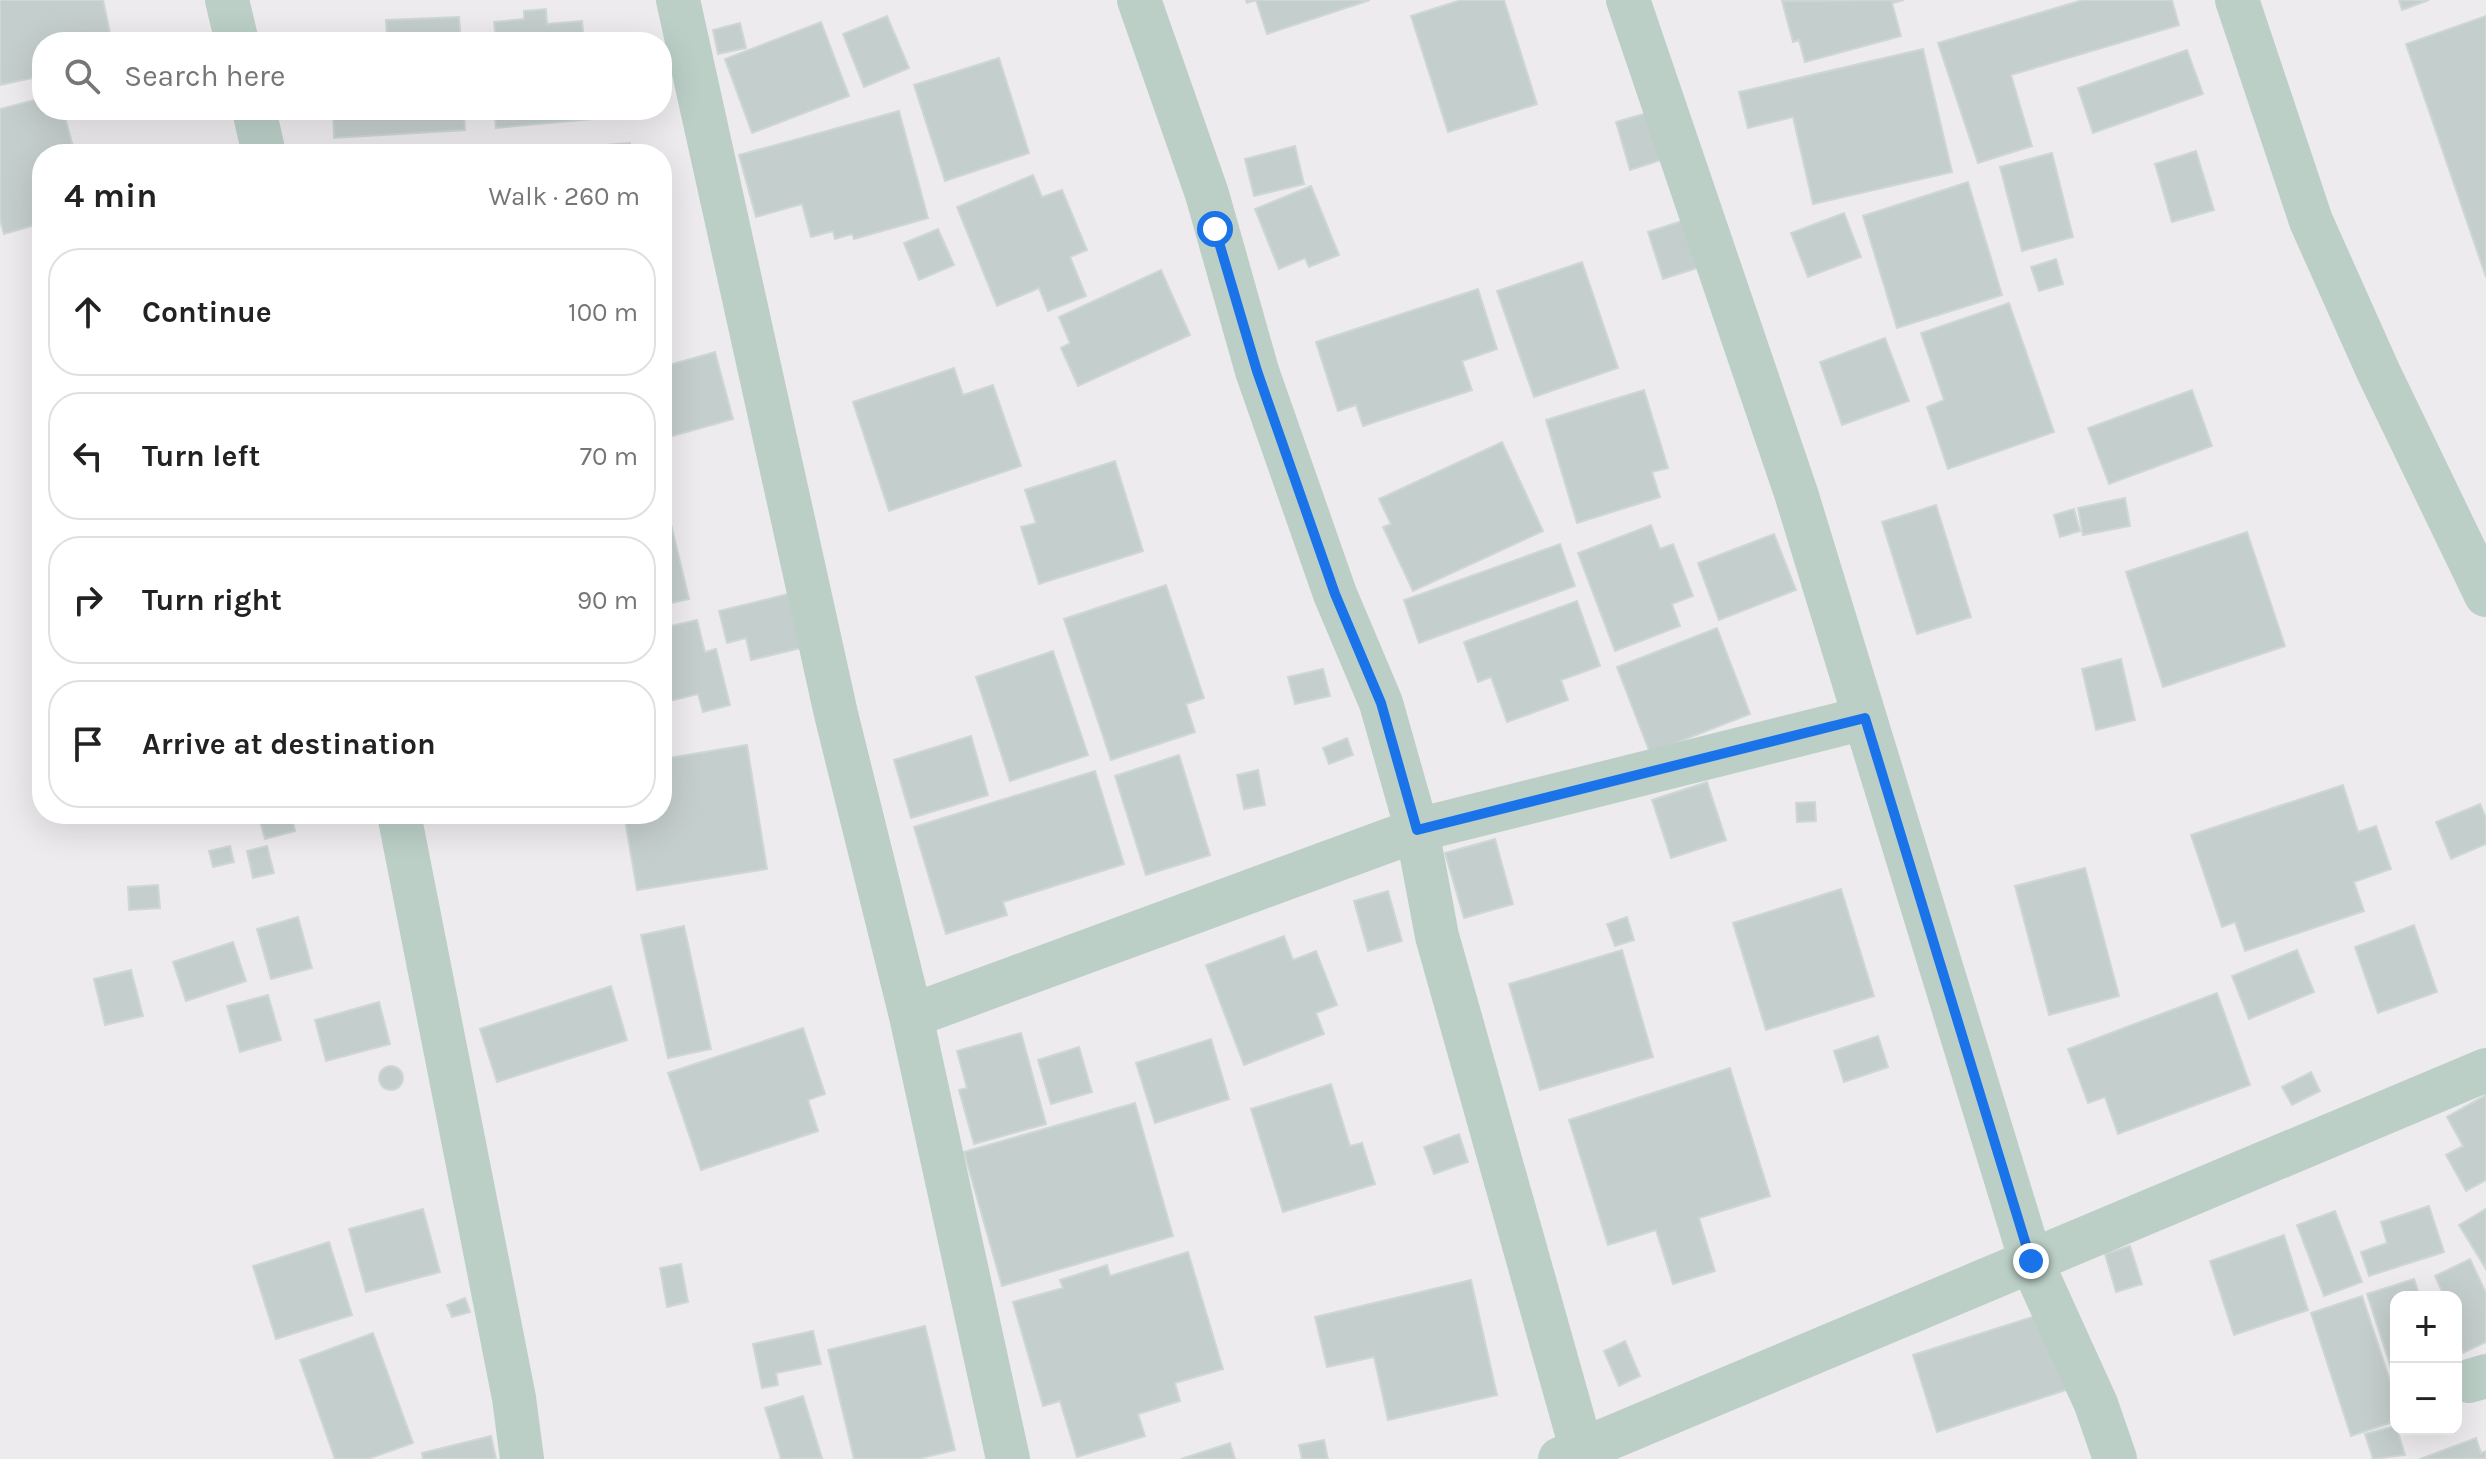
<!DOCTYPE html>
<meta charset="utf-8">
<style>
:root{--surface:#fff;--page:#f6f6f6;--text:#222;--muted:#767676;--line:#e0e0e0}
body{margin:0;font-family:Karla,sans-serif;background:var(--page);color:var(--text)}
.controls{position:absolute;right:24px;bottom:24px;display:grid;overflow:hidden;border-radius:16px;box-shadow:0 8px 32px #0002}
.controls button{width:72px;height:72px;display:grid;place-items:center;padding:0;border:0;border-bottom:2px solid var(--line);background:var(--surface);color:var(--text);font:40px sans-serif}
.stop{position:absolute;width:24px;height:24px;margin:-18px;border:6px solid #1a73e8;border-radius:50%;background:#fff}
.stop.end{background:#1a73e8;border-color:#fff;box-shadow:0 2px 8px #0008}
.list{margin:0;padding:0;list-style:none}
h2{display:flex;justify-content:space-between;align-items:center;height:104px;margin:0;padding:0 32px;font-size:34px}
h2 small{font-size:26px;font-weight:400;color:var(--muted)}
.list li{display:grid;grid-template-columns:52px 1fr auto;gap:24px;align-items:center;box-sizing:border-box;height:128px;margin:0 16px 16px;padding:0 16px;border:2px solid var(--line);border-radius:32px}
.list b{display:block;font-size:30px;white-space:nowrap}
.list em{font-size:26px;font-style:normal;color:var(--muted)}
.icon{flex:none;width:44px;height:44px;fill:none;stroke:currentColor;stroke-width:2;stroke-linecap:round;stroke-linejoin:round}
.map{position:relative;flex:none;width:2486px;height:1459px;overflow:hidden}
.search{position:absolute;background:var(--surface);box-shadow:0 8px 32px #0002;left:32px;top:32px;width:640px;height:88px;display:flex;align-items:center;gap:20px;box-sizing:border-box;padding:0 28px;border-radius:32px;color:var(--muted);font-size:30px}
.panel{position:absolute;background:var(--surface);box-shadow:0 8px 32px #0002;left:32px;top:144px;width:640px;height:680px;border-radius:32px}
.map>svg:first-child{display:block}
.building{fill:#c4cecc;stroke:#ced7d6;stroke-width:2}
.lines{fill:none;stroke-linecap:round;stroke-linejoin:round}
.minor{stroke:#bbcfc7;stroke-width:44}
.route{stroke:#1a73e8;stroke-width:10}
</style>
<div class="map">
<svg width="2486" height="1459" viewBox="0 0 2486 1459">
<rect width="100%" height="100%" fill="#eeebee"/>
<!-- building -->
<path class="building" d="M0,0H103L112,42H42V76L0,85Z
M1246,0H1370L1267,34L1256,0L1247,3Z
M1461,0H1504L1537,104L1448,132L1411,16Z
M1904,0L1892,3L1901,36L1805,62L1799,40L1793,42L1782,1Z
M2083,0H2172L2179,25L2011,75L2032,146L1978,163L1938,43Z
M2399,0H2429L2402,10Z
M546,9L547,24L582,21L584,42H496L494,22L524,19V11Z
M887,16L909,68L864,87L843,34Z
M2486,16V277L2406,44Z
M459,17L461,42H387L386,20Z
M821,22L849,96L752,133L725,59Z
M740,23L746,48L718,54L713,30Z
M188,36V42H138V37Z
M1923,49L1952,172L1813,204L1793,117L1748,128L1739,92Z
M2187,50L2203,94L2093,133L2078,88Z
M999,58L1029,153L945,181L914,85Z
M42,98V110H63L75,154H42V223L4,234L0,220V109Z
M333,110H464L465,130L334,138Z
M494,110H601L602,118L496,128Z
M899,111L928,218L854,239L852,234L835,239L833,231L811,237L802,204L756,217L739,155Z
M1647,113L1661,160L1630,170L1616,122Z
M630,143L631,154H517V152Z
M1295,146L1304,184L1254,196L1245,159Z
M488,148L489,154H446Z
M2196,151L2214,210L2172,222L2155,164Z
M2052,153L2073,237L2022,251L2000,167Z
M1033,175L1042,197L1062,190L1087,250L1070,257L1086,296L1048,311L1039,288L997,306L957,207Z
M1968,182L2002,295L1897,328L1863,216Z
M1311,186L1339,255L1309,267L1305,258L1279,269L1255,209Z
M1844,213L1861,257L1808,277L1791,233Z
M1685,220L1700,267L1663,279L1648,232Z
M938,229L954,265L919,280L904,243Z
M2056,259L2063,284L2039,291L2031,267Z
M1582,262L1618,368L1534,397L1497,291Z
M1161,270L1190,335L1078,386L1061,348L1070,343L1059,317Z
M1478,289L1497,349L1462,361L1472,390L1363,426L1356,405L1338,411L1316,342Z
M2009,303L2054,432L1948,469L1927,407L1944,400L1921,333Z
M1885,338L1909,401L1842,425L1820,362Z
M715,352L733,419L662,439V367Z
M954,368L963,395L993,385L1021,466L889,511L853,402Z
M1644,390L1668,468L1652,472L1660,497L1577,523L1546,420Z
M2192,390L2212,446L2109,484L2088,428Z
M1502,442L1543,531L1413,591L1383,527L1391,524L1379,499Z
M1115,461L1143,551L1039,584L1021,527L1036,523L1025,490Z
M662,487L689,599L662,605Z
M2125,498L2130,526L2083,535L2078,508Z
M1936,505L1971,617L1917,634L1882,522Z
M2074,509L2080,531L2060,537L2054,515Z
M1651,525L1660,549L1673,544L1693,596L1672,604L1680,626L1615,651L1578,553Z
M2247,532L2285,646L2163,687L2126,572Z
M1774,534L1796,590L1719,620L1698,563Z
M1560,544L1575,586L1419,643L1404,600Z
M1166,585L1204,698L1186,704L1195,732L1111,760L1064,619Z
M788,594L801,648L751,660L746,638L727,643L719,611Z
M1577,601L1600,666L1561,680L1568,700L1507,722L1491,677L1478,682L1464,642Z
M697,620L705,652L716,649L730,705L703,712L698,694L662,703V628Z
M1717,628L1750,714L1650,753L1617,667Z
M1053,651L1088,755L1010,781L976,677Z
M2121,659L2135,720L2096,730L2082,669Z
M1323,669L1330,696L1295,704L1288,677Z
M971,736L988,795L911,818L894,760Z
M1347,738L1353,755L1329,764L1323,748Z
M747,745L767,869L637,890L624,814H662V759Z
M1179,755L1210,855L1146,875L1115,776Z
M1258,770L1265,805L1244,809L1237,775Z
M1095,771L1124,864L1003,902L1007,915L946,934L914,827Z
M1707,782L1726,840L1671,858L1652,800Z
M2343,785L2358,832L2376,826L2391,869L2354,882L2364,911L2245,951L2235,922L2222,927L2191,835Z
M1815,802L1816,821L1797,822L1796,803Z
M2480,804L2486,818V844L2451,859L2436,822Z
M258,814H291L295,831L265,839Z
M1495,839L1513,904L1464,918L1445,853Z
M230,846L234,862L213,867L209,851Z
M267,846L274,873L253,878L247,851Z
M2085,868L2119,996L2049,1015L2015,886Z
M158,885L160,908L129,910L128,887Z
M1841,889L1874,996L1766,1030L1733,923Z
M1388,891L1402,941L1368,951L1354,901Z
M298,917L312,968L271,979L257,929Z
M1627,917L1634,940L1615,946L1607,924Z
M2414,925L2437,992L2378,1013L2355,947Z
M684,926L711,1049L668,1058L641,935Z
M1284,936L1293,960L1316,951L1337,1005L1316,1013L1324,1034L1244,1065L1206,965Z
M233,942L246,981L186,1001L173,962Z
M1622,950L1653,1057L1540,1090L1509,984Z
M2297,950L2314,992L2249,1019L2232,976Z
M131,970L143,1016L105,1025L94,979Z
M611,986L627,1040L497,1082L480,1029Z
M2217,993L2250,1085L2118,1134L2105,1097L2088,1103L2068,1049Z
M268,995L281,1040L240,1052L227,1006Z
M379,1002L390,1044L326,1061L315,1020Z
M803,1028L825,1094L808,1100L818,1131L701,1170L668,1073Z
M1021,1033L1046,1124L974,1144L959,1090L967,1088L957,1051Z
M1878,1036L1888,1067L1844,1082L1834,1051Z
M1211,1039L1229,1099L1155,1123L1136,1063Z
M1079,1047L1092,1092L1051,1104L1038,1060Z
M379 1078a12 12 0 1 1 24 0a12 12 0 1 1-24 0Z
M1730,1068L1770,1196L1699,1218L1715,1271L1673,1284L1656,1230L1608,1245L1569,1120Z
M2311,1072L2320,1091L2292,1105L2282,1087Z
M1331,1084L1350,1146L1362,1143L1375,1184L1283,1212L1251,1109Z
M2486,1095V1180L2466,1191L2446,1155L2463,1146L2447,1117Z
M1135,1103L1173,1236L1002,1286L964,1152Z
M1459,1134L1468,1162L1434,1174L1424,1147Z
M2429,1206L2444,1252L2369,1276L2361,1252L2387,1243L2381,1222Z
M423,1209L440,1272L366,1292L349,1229Z
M2486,1209V1269L2459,1225Z
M2335,1211L2362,1282L2324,1296L2297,1225Z
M2284,1235L2308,1310L2234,1335L2210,1261Z
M329,1242L352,1315L276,1339L253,1266Z
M2130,1246L2142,1284L2116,1292L2105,1254Z
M1188,1252L1223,1369L1175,1383L1180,1401L1138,1414L1145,1436L1077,1457L1060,1401L1043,1406L1013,1302L1063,1288L1060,1280L1107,1265L1110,1276Z
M2470,1259L2486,1293V1342L2463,1353L2456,1337V1297H2441L2444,1296L2435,1276Z
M681,1264L688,1302L667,1307L660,1268Z
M2414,1279L2420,1297H2396L2395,1380L2367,1294Z
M1471,1280L1497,1395L1388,1420L1374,1357L1327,1367L1315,1317Z
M2362,1296L2396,1399V1421L2351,1436L2311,1313Z
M465,1298L470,1312L452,1317L447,1305Z
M2042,1314L2066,1390L1937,1432L1913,1355Z
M925,1326L955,1450L918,1459H854L828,1350Z
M813,1331L821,1364L776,1373L778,1385L762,1388L753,1344Z
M373,1333L413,1443L368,1459H335L300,1360Z
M1625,1341L1640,1376L1619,1386L1604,1351Z
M803,1396L822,1458L781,1459L765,1408Z
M2396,1426L2405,1455L2373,1459L2365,1434Z
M491,1436L496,1459H423L422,1453Z
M2476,1438L2481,1453L2486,1451V1459H2420Z
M1324,1440L1328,1459H1302L1299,1445Z
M1230,1443L1235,1459H1181Z"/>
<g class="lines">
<!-- minor -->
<path class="minor" d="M227,0L237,42
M678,0L836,714L911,1016L1008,1459
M1139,0L1207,194L1257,371L1335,594L1381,703L1417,830L1437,936L1582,1451
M1628,0L1796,493L2031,1261L2096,1404L2115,1459
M2237,0L2311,221L2378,371L2486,595
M254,110L264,154
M399,814L514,1398L522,1459
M911,1016L1417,830L1865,718
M2469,1381L2486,1376
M1560,1459L2486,1070"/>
</g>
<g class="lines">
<!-- route -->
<path class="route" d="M1215,229L1257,371L1335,594L1381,703L1417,830L1865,718L2031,1261"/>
</g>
</svg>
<div class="controls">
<button>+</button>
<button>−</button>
</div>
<div class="stop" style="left:1215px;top:229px"></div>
<div class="stop end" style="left:2031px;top:1261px"></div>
<div class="search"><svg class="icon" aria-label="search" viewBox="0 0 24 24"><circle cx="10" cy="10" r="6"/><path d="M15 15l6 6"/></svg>Search here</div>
<section class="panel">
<h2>4 min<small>Walk · 260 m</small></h2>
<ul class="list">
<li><svg class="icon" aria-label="ahead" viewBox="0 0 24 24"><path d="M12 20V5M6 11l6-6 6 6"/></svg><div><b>Continue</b></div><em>100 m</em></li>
<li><svg class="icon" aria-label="left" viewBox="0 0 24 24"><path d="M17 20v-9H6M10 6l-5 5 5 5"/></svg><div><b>Turn left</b></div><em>70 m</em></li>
<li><svg class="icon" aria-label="right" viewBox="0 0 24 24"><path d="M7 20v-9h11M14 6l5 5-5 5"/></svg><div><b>Turn right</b></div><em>90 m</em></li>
<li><svg class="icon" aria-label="arrive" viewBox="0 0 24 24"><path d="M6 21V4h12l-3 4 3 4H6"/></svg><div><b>Arrive at destination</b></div></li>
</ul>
</section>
</div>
